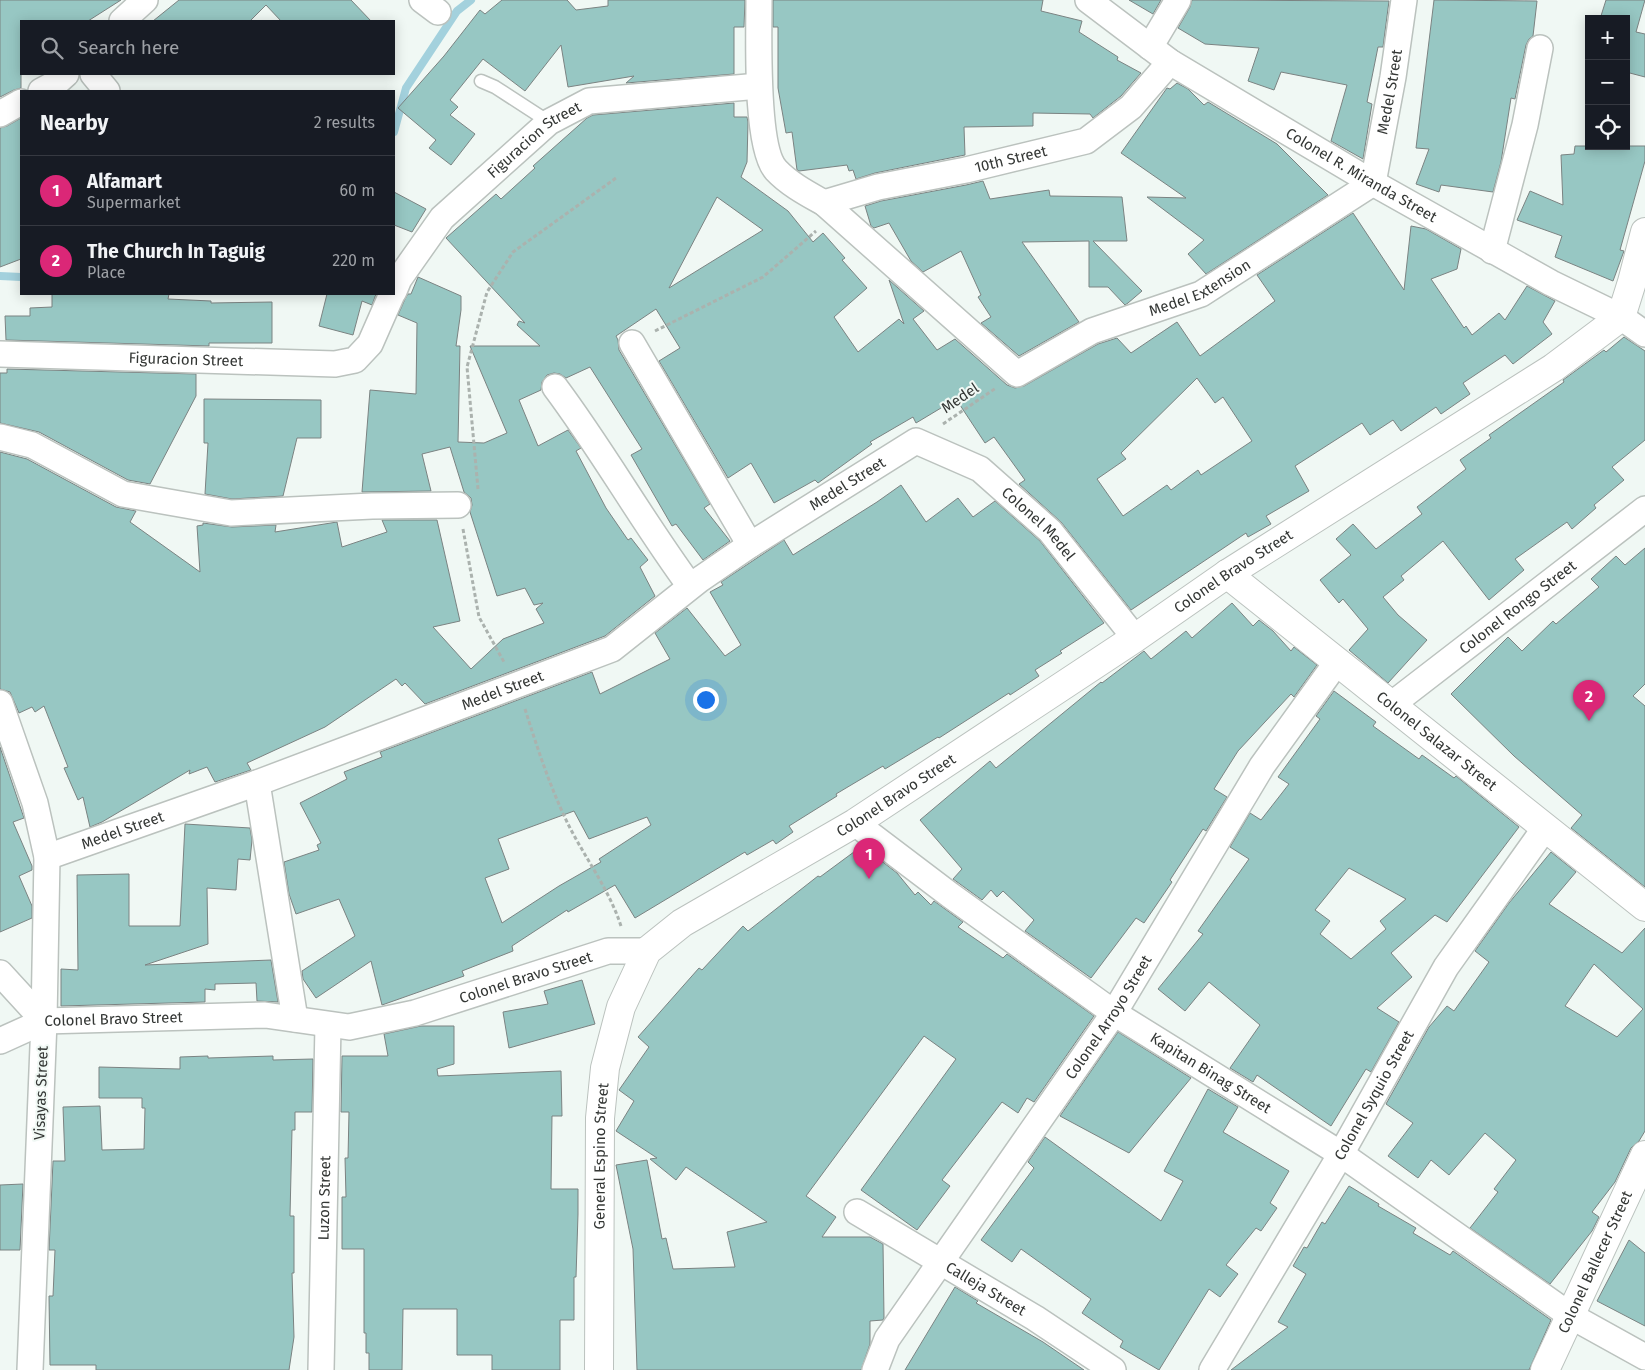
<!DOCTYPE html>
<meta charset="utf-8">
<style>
:root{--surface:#171b24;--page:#242831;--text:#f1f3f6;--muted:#9ea1a6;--line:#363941;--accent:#db2777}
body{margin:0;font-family:"Fira Sans",sans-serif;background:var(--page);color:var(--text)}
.controls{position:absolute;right:15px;top:15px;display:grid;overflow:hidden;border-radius:0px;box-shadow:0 2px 12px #0003}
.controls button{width:45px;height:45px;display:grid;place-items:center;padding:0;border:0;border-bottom:1px solid var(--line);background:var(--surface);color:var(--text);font:25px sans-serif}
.you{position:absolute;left:705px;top:699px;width:18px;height:18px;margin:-12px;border:4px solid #fff;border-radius:50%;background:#1a73e8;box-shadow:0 0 0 8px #1a73e833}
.badge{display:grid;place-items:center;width:32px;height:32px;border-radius:50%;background:var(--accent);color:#fff;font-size:16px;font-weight:700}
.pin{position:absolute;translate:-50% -41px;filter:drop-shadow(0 1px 2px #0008)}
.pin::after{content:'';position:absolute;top:26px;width:18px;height:15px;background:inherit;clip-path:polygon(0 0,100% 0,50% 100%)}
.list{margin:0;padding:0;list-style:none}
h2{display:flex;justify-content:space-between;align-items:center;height:65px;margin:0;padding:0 20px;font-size:21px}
h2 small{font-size:16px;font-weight:400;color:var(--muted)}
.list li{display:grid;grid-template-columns:32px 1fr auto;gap:15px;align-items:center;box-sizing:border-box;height:70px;padding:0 20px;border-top:1px solid var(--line)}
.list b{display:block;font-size:19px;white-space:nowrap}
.list p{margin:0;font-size:16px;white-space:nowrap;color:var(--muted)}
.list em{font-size:16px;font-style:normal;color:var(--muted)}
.icon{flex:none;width:28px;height:28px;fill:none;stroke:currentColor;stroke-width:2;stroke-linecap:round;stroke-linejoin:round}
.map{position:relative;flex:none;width:1645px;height:1370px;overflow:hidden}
.search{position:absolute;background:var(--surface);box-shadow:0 2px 12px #0003;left:20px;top:20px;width:375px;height:55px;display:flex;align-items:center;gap:12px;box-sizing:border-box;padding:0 18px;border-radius:0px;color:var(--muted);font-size:19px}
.panel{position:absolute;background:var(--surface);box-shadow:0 2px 12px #0003;left:20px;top:90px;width:375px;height:205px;border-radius:0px}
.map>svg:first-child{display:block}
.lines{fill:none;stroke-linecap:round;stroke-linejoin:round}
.stream{stroke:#a3d1dd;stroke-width:8}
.building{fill:#97c7c3;stroke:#7b8382;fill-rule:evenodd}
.service-casing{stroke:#bbc2be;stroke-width:15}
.minor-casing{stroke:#bbc2be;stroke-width:28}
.tertiary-casing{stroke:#bbc2be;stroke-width:30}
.secondary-casing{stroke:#bbc2be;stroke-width:30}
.path{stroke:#abb2ae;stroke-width:3;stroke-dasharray:4 2.5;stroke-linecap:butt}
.service{stroke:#fff;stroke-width:12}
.minor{stroke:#fff;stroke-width:25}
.tertiary{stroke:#fff;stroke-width:28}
.secondary{stroke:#fff;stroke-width:28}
.labels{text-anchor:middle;stroke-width:4;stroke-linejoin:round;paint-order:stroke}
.street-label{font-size:15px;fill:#343735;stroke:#f0f8f4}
</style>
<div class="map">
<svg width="1645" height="1370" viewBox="0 0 1645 1370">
<rect width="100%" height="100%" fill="#f0f8f4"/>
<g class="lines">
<!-- stream -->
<path class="stream" d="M394,132L406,88L457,11L471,0
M0,276L21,277"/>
</g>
<!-- building -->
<path class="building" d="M0,0H121L88,21H21V88L14,90L0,97Z
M179,0H351L371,21H281L266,5L250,21H153Z
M502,0H567L576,10L608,6V0H745L744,27H734V74L626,83L634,76L568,87L561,45L525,91L483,59L450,100L458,107L450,115L475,134L451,165L429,148L436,140L398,108L444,56L480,10L485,14Z
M773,0H1043L1041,11L1082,21L1079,32L1118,57L1117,60L1141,73L1121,96L1093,118L1090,114L1033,113V126L964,127L965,155L875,173L856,179L853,170L849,171L847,165L799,171L797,170L792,132L786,133L778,88V27H773Z
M1129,0H1161L1153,14Z
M1192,0L1389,1L1383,47H1378L1367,102L1372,104L1363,159L1331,141L1347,85L1281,72L1274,90L1248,81L1259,48L1205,44L1178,28L1190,7Z
M1434,0L1537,1L1533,36L1529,39L1526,45L1515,99L1511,98L1501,162L1493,192L1441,185L1439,192L1416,184L1429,149L1416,148Z
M1606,0H1645L1636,32L1645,34V77L1626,72V19H1600Z
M1177,83L1188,89L1204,105L1208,102L1277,144L1328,195L1206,274L1188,254L1204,240L1147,197L1186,198L1121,153L1167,88L1170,89Z
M734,103V117H747L748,122L747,162L741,177L788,211L813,242L823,233L845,258L842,260L867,288L834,317L858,352L899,319L904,324L889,280L924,311L913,319L937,350L955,339L1007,385L1015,388L1024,386L1098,344L1117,338L1131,353L1177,322L1200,356L1275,301L1257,275L1353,213L1404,290L1411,226L1426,229L1461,249L1457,269L1431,279L1464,328L1466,326L1472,335L1499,313L1505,320L1527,286L1555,301L1543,322L1552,334L1513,364L1505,355L1463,383L1470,394L1441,414L1436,407L1401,431L1393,420L1370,435L1362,423L1295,466L1309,491L1266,516L1271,524L1248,537L1246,533L1131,610L1061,522L1019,484L1025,480L994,437L985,443L956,399L916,423L913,417L870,442L872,444L818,483L815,480L774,503L751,463L728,478L659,361L680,348L656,309L616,336L618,340L619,350L710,504L704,508L730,541L703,560L676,524L672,526L631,455L642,449L590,367L566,378L560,374L554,373L547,375L542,382L541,390L519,400L538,446L568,430L581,448L576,451L606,508L628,540L631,538L648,560L640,567L655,596L605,636L425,704L405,683L402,686L396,679L325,727L247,763L251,770L215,782L207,767L189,774L190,770L102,822L90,827L83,797L78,800L64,768L68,767L44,706L35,712L32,707L19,713L10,692L0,689V452L27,459L116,507L136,511L130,522L200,572L197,526L203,525V523L232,527L276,525L275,532L337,522L342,547L387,532L382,520H437L460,621L433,627L471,669L503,639L544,623L536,609L543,603L534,605L525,588L497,596L470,512L472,505L471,498L464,492L450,447L422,454L431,491L362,492L370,390L416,394L417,323L398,315L405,299L408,294H411L418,277L461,296V310L456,346H460L458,442L484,443L507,433L470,346H540L517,325L519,321L525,323L446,238L496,194L501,199L535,168L533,166L587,118L593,115ZM717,197L763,230L669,288ZM1197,378L1215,403L1223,397L1252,441L1201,475L1198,470L1171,490L1167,485L1123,516L1097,479L1126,459L1121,453Z
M21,118V259L0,267V128L7,126Z
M1575,146H1645V161L1620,250L1624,251L1613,281L1555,257L1562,236L1517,220L1530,191L1563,205L1561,155L1574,154Z
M983,181L990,199L1049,190L1050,196L1122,197L1127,241H1093L1142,291L1128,303L1125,305L1108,287H1089V241L1022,242L1079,322L1019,356L981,323L991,317L978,297L981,295L961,251L923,272L911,261L889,223L874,228L871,226L865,206L881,201L966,185Z
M394,192L426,209L412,232L394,225Z
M52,294H169L168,299L211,301V303L272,302V343H209V346L6,340L5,316H30V308L52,307Z
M327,294H376L372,305L362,301L353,335L319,326Z
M1624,337L1645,351V440L1612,467L1624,480L1594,505L1596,508L1572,529L1567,522L1515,559L1524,570L1489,600L1443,541L1401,576L1404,580L1383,597L1398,615L1427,640L1388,683L1349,650L1368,629L1343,599L1339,603L1320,580L1351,555L1336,539L1353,524L1376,549L1422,514L1417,507L1466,469L1460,460L1491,438L1489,435L1564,382L1563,380L1604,350L1606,352Z
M7,369L196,374V396L150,484L128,480L39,432L0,423V373H7Z
M204,399L321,400V438H297L283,496L232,499L205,494L208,443H204Z
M901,485L926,522L958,498L973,517L995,501L1040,541L1104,623L1060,651L1062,653L1035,670L1039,676L1010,695L1009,693L939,738L938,737L885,769L883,766L836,794L837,796L789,826L793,832L776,844L773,840L747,855L745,852L635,918L615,885L568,912L567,910L512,946L513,951L462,971L464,976L382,1005L371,961L316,998L303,979L302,971L355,936L339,899L296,914L289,894L284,862L319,850L317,845L321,843L300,803L347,779L344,772L382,757L380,752L592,672L600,694L670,659L655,633L687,608L725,656L741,645L710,592L723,585L721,582L784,540L793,555L877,502ZM574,811L589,839L647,817L651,825L599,859L601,862L559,886L502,923L485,878L509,869L498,839Z
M1645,548V684L1633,696L1645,706V887L1571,828L1582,815L1514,756L1451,694L1508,637L1522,651L1553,621L1556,624L1599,587L1591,579L1616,556L1625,565Z
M1232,603L1253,626L1259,620L1273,631L1291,651L1294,647L1317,665L1294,697L1291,694L1238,751L1214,789L1227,797L1206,831L1203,829L1170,880L1172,882L1144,923L1136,918L1091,978L1025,931L1034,920L1003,891L997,897L991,890L982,900L953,879L962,869L920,820L990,761L996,768L1101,682L1102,683L1144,651L1151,659L1186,631L1192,638Z
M1334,691L1376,722L1373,726L1419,759L1422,755L1454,778L1456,776L1519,827L1447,922L1435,915L1391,953L1412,977L1377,1008L1399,1022L1371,1072L1366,1069L1331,1126L1257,1075L1253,1082L1230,1068L1260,1025L1209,982L1185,1011L1158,989L1203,934L1198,931L1249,859L1230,847L1250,813L1261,820L1289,784L1278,777L1320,719L1316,716ZM1349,868L1406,899L1380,921L1386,929L1351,959L1320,934L1330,921L1315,910Z
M0,747L24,818L13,822L32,866V870L19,876L32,906V918L0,932Z
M185,824L250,828L252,840L250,860L238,859L236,890L207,888L208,944L145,965L271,960L278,1002L257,1001L256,983L215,984V990L205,989V1002L61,1006V969L78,970L77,875L129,874V926H180Z
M862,846L897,873L915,895L918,892L931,905L934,901L963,922L958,927L1003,958L1007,954L1094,1016L1034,1102L1027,1098L1018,1113L1002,1102L942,1180L950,1186L917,1230L861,1190L956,1059L924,1036L806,1196L836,1217L822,1237H870L883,1244L884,1318L883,1320L870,1321V1344L861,1370H637L633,1249L616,1165L647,1160L662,1239L666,1238L673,1269L735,1267L727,1232L767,1222L686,1167L676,1180L650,1159L657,1158L616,1131L634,1101L619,1090L649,1047L638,1037L699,968L702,970L743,926L748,931L818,876L820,877Z
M1551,852L1576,872L1549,904L1622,953L1645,928V1131L1639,1141L1631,1148L1615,1182L1592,1212L1599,1217L1592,1231L1550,1284L1470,1228L1498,1192L1494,1189L1516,1160L1485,1133L1449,1175L1431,1160L1418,1178L1388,1156L1413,1123L1386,1104L1429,1027L1447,1006L1454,1011L1489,962L1475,951L1509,903ZM1594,964L1643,1009L1617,1037L1565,1006Z
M582,980L595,1024L509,1048L503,1012L548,1004L544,991Z
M421,1026H454V1064L437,1069L438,1076L561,1071L562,1116H552L551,1189H578V1214L576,1277H574V1320H560V1370H492V1355H457V1309H403L402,1370H369V1353H366V1333H364V1249H342V1197H346L345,1158H348L349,1112H341L342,1056H388L384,1034Z
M1118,1032L1191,1078L1129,1153L1060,1116Z
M208,1056V1058L273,1056V1060L313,1059L312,1112H295V1130H292L290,1216H294V1273H292L294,1337L289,1370H96V1365H50L49,1296H53L55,1250H49L53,1161H65L63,1107L100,1106L102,1150L144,1149L145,1108H142V1098H99V1067L180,1069V1057Z
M1208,1089L1238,1107L1223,1132L1289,1171L1270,1203L1277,1208L1261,1231L1256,1228L1226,1265L1238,1274L1220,1297L1209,1289L1159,1370L1120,1347L1123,1341L1082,1313L1091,1299L1021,1249L1012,1262L981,1240L1034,1168L1028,1162L1045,1137L1161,1221L1183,1181L1164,1171Z
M23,1184L20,1250H0V1185Z
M1349,1186L1379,1204L1378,1206L1416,1228L1413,1233L1450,1255L1453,1251L1551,1320L1529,1370H1231L1288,1327L1278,1322L1306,1274L1293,1266L1304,1247L1307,1248L1322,1222L1325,1224Z
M1629,1240L1645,1253V1326L1597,1301Z
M955,1287L978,1301L976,1303L1043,1342L1084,1370H905Z"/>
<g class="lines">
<!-- service casing -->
<g class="service-casing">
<path id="service" d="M481,81L495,87L549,122"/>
</g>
<!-- minor casing -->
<g class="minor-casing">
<g id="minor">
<path d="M422,0L438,12"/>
<path id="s1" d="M759,0C759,34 755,147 776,170C789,184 808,194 824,203L1017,374L1092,331L1201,294L1373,183L1393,77L1404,0"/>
<path id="s2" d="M1088,0L1170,62L1373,183L1551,283L1621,317L1645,334"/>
<path d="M122,21L145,0"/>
<path d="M1150,47L1178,0"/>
<path d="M93,74L107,91"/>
<path d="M41,91L56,83L66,74"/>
<path d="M0,114L21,102"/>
<path id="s3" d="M824,203L878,187L966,170L1086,141L1131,107L1170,62"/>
<path d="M1492,251L1525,125L1540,48"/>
<path id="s4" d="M394,291L399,279L442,218L549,122L589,101L759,86"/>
<path d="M632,343L750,545"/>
<path id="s5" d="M0,354L335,364L355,360L370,344L392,294"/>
<path d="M555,387C603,451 642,521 690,586"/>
<path d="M0,437L32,445L123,494L231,513L372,506L458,505"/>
<path d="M0,703L35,803L47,857L44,1021L30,1370"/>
<path id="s6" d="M1391,705L1645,509"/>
<path d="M257,783L295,1019"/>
<path id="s7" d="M855,823L950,895L1114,1013L1341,1154L1571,1316L1645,1357"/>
<path id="s8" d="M47,857L257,783L612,649L699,580L750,545L916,441L980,469L1050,531L1135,638"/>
<path d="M0,973L44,1021"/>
<path id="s9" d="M0,1041L44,1021L265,1015L349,1027L415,1013L608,951H647"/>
<path id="s10" d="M857,1212L1035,1318L1113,1370"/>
<path id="s11" d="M321,1370L328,1025"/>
<path id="s12" d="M875,1370L887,1339L1114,1013L1262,766L1337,662"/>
<path id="s13" d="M1212,1370L1341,1154L1446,967L1545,828"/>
</g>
</g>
<!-- tertiary casing -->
<g class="tertiary-casing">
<g id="tertiary">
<path id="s14" d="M1227,574L1645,907"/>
<path id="s15" d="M1545,1370L1645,1155"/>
</g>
</g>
<!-- secondary casing -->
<g class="secondary-casing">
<g id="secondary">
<path id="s16" d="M599,1370L600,1118L605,1068L621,1007L647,951L682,923L855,823L1135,638L1227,574L1553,368L1621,317L1632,282L1645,232"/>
</g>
</g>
<!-- path -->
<path class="path" d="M655,331L763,277L816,231
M943,424L996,388
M478,489L467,367L487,292L513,252L616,178
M463,529L479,617L504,662
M525,709C537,747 550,787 568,824C585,858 609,889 621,926"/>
<!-- service -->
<use href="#service" class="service"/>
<!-- minor -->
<use href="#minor" class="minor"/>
<!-- tertiary -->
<use href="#tertiary" class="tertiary"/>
<!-- secondary -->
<use href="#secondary" class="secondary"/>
</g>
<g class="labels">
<!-- street labels -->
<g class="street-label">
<text dy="5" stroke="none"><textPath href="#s1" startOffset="988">Medel Street</textPath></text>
<text dy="5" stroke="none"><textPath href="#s4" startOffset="209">Figuracion Street</textPath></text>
<text dy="5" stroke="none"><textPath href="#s3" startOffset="192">10th Street</textPath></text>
<text dy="5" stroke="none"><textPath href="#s2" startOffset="325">Colonel R. Miranda Street</textPath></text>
<text dy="5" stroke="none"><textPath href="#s1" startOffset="692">Medel Extension</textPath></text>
<text dy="5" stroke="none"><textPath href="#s5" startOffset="186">Figuracion Street</textPath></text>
<text transform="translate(960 398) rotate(-34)" y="5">Medel</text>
<text dy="5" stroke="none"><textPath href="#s8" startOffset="890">Medel Street</textPath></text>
<text dy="5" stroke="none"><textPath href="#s8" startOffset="1121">Colonel Medel</textPath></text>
<text dy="5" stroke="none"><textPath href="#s16" startOffset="1126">Colonel Bravo Street</textPath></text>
<text dy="5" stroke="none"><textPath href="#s6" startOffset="160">Colonel Rongo Street</textPath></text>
<text dy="5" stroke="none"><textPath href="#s8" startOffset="485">Medel Street</textPath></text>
<text dy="5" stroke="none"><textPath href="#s14" startOffset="268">Colonel Salazar Street</textPath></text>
<text dy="5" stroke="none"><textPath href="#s16" startOffset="721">Colonel Bravo Street</textPath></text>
<text dy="5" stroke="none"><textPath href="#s8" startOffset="80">Medel Street</textPath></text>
<text dy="5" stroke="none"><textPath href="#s9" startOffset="538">Colonel Bravo Street</textPath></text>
<text dy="5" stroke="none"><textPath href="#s12" startOffset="424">Colonel Arroyo Street</textPath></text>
<text dy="5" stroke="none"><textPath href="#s9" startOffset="118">Colonel Bravo Street</textPath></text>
<text dy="5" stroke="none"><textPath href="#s7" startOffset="435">Kapitan Binag Street</textPath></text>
<text transform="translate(41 1093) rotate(-88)" y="5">Visayas Street</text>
<text dy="5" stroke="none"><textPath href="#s13" startOffset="319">Colonel Syquio Street</textPath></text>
<text dy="5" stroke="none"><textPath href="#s16" startOffset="214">General Espino Street</textPath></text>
<text dy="5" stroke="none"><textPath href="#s11" startOffset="172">Luzon Street</textPath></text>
<text dy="5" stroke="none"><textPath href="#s15" startOffset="119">Colonel Ballecer Street</textPath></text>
<text dy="5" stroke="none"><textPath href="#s10" startOffset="150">Calleja Street</textPath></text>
</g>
</g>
</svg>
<div class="controls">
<button>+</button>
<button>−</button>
<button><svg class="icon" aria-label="locate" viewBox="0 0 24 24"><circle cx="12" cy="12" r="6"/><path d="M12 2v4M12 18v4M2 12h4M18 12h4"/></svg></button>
</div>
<div class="you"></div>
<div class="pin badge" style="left:869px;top:879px">1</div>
<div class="pin badge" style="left:1589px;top:721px">2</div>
<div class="search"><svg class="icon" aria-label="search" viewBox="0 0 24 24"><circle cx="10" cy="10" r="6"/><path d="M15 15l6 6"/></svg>Search here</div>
<section class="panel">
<h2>Nearby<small>2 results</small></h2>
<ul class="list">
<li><span class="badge">1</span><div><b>Alfamart</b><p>Supermarket</p></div><em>60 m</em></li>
<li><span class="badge">2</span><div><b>The Church In Taguig</b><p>Place</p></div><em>220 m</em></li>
</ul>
</section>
</div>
